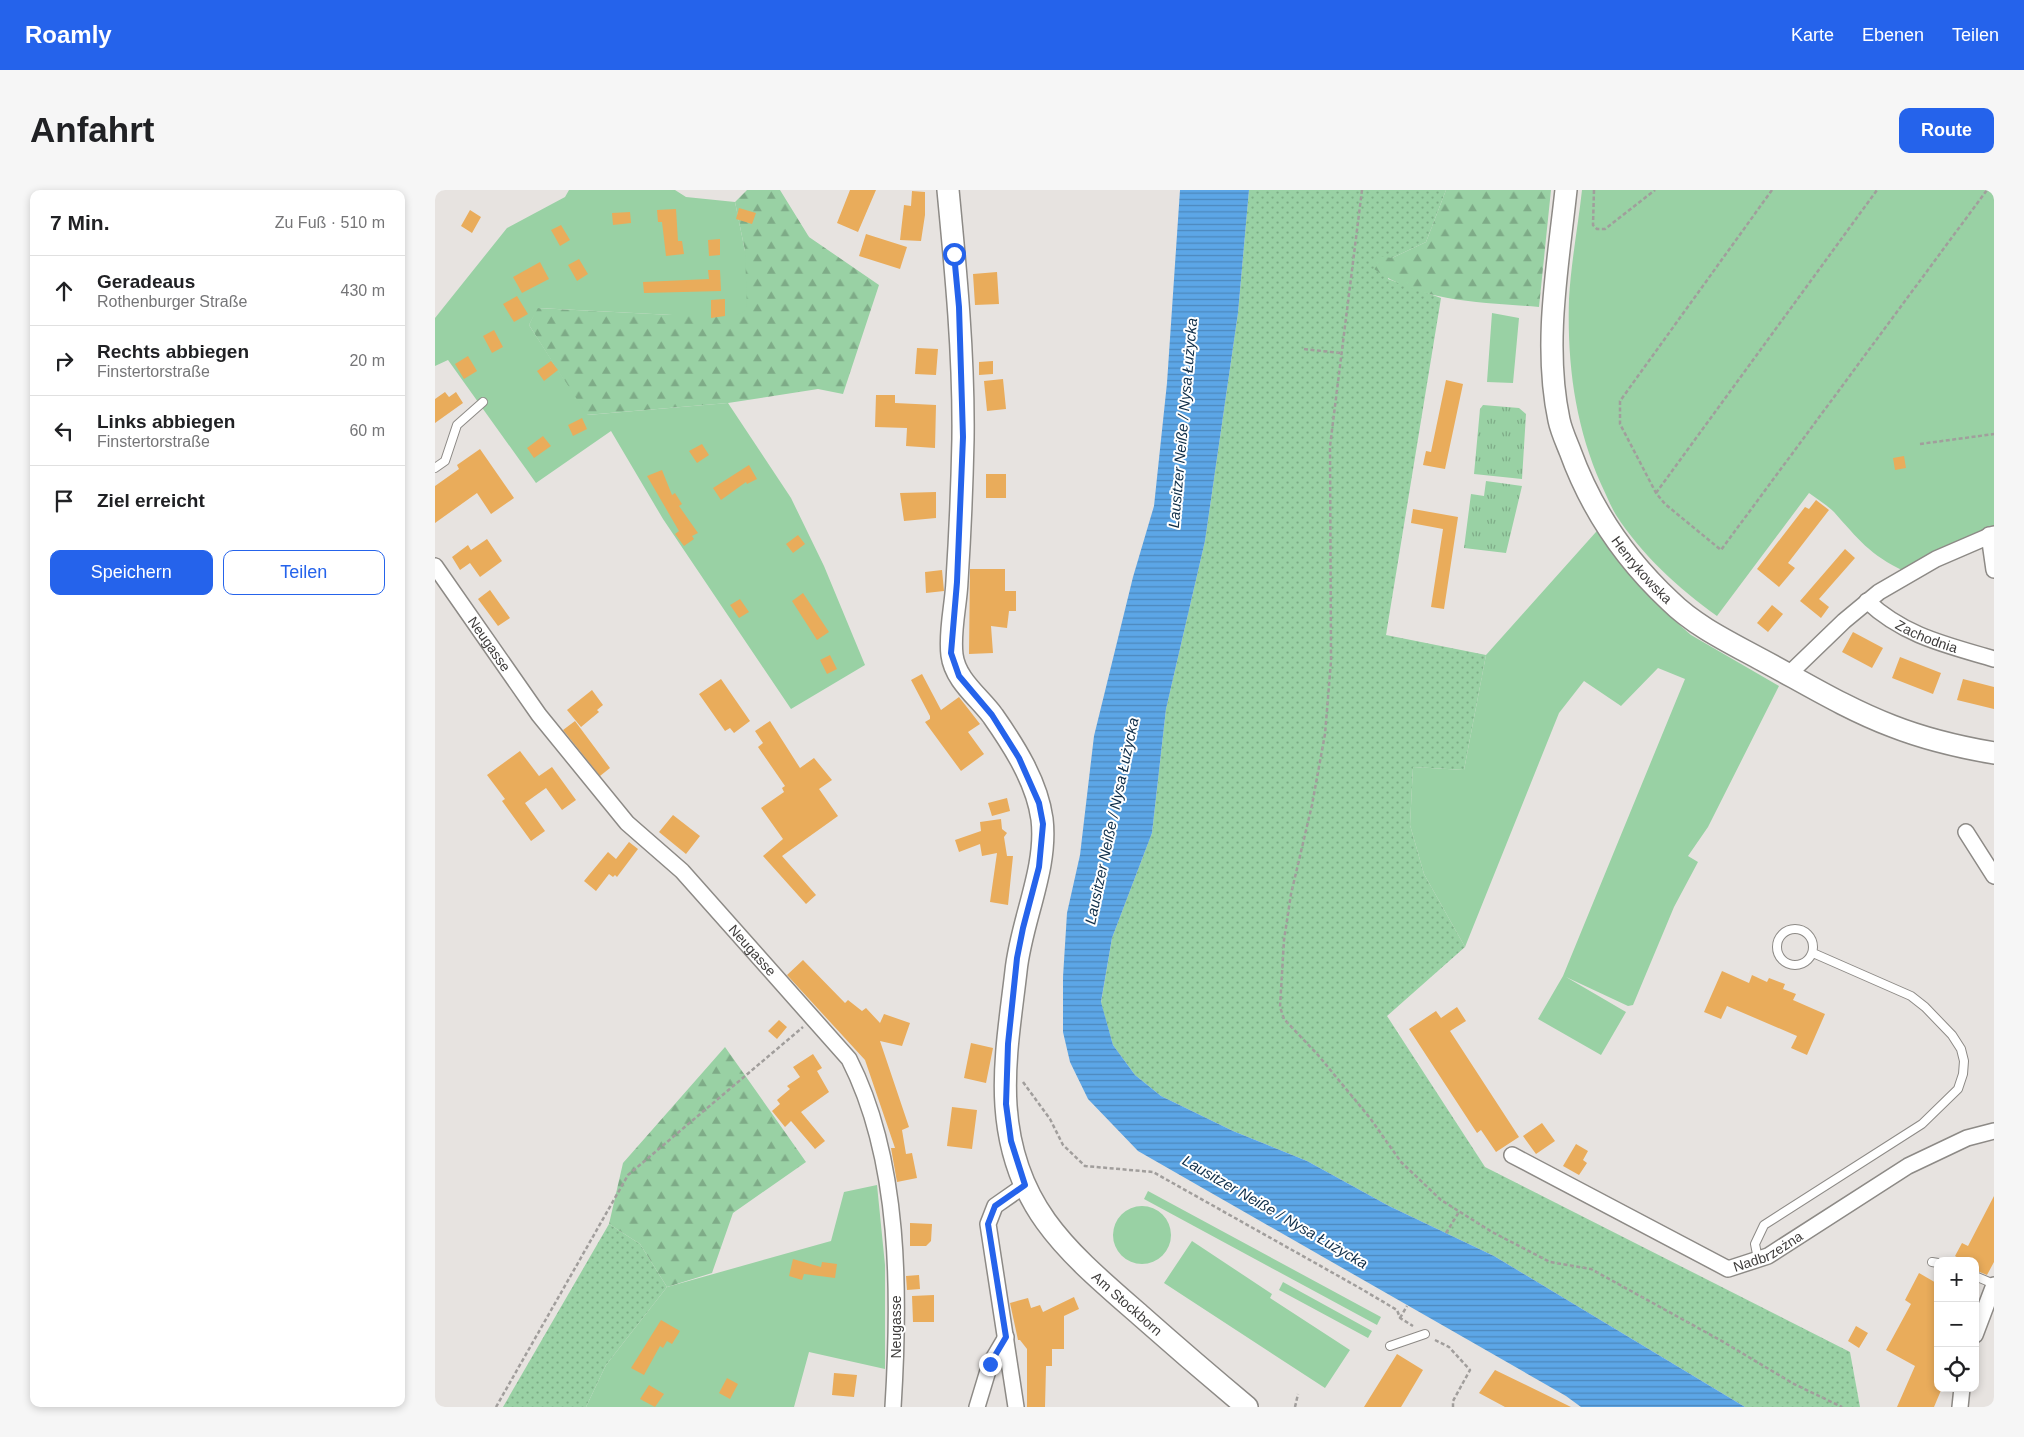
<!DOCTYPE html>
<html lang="de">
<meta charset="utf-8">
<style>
:root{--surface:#fff;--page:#f6f6f6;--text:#202124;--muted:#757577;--line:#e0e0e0;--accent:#2563eb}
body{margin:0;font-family:Arial,sans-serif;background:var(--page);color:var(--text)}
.controls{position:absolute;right:15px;bottom:15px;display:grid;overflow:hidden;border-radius:10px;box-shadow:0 2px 8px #0003}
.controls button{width:45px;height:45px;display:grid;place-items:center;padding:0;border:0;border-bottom:1px solid var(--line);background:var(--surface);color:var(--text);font:25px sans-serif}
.stop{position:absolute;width:15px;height:15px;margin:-11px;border:4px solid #2563eb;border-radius:50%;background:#fff}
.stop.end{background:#2563eb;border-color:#fff;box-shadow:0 1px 5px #0008}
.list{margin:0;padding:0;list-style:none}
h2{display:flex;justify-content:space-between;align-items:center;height:65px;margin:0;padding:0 20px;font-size:21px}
h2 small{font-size:16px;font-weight:400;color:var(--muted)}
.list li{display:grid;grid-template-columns:32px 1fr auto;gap:15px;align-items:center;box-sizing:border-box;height:70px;padding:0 20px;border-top:1px solid var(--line)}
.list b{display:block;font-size:19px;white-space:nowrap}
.list p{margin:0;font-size:16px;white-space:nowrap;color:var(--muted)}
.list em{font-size:16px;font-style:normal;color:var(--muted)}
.actions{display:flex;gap:10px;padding:15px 20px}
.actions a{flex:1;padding:11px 0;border:1px solid var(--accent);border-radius:10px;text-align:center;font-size:18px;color:var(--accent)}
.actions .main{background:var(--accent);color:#fff}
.icon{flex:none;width:28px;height:28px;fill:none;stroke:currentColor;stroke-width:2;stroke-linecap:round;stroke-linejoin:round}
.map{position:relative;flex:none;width:1559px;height:1217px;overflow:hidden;border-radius:10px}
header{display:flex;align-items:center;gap:30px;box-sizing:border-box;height:70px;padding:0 25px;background:var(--accent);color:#fff}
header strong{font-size:24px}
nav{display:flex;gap:28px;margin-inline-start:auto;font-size:18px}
.intro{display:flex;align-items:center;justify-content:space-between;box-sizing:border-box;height:120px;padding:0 30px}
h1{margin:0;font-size:35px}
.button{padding:12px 22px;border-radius:10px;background:var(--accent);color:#fff;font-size:18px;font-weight:700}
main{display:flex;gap:30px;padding:0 30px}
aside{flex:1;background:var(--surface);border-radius:10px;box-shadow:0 2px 8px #0003}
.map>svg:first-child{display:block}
.grass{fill:url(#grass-dots)}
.forest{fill:url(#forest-firs)}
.park{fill:url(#park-tufts)}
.garden{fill:#99d1a4}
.water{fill:url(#water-rules)}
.building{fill:#e9ac5b}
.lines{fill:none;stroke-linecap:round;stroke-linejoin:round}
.lane-casing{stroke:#8d8a86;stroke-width:10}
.street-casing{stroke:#8d8a86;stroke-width:18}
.secondary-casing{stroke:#8d8a86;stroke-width:24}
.path{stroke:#a19e9c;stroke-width:2.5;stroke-dasharray:4 2.5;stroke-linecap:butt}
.lane{stroke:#fff;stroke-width:8}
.street{stroke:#fff;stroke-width:15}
.secondary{stroke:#fff;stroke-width:21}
.route{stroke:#2563eb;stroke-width:6}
.labels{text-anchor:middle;stroke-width:4;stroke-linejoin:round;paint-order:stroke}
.street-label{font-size:14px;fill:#3e3c3b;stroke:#fff}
.water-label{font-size:15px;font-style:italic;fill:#0f2e49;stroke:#fff}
</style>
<header>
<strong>Roamly</strong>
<nav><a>Karte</a><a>Ebenen</a><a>Teilen</a></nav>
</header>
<div class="intro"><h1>Anfahrt</h1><a class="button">Route</a></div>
<main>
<aside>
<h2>7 Min.<small>Zu Fuß · 510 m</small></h2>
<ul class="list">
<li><svg class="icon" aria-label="ahead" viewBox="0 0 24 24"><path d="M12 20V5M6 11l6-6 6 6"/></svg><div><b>Geradeaus</b><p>Rothenburger Straße</p></div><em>430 m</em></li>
<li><svg class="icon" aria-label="right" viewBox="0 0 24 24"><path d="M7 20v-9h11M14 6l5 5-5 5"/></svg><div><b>Rechts abbiegen</b><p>Finstertorstraße</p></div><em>20 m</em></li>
<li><svg class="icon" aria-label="left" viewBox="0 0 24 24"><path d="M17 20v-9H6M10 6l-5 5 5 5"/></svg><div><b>Links abbiegen</b><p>Finstertorstraße</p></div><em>60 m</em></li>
<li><svg class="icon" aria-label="arrive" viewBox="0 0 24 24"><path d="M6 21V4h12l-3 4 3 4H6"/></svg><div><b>Ziel erreicht</b></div></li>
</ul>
<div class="actions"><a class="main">Speichern</a><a>Teilen</a></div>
</aside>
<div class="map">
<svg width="1559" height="1217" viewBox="0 0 1559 1217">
<defs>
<pattern id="grass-dots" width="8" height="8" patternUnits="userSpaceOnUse" patternTransform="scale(1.25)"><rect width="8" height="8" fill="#99d1a4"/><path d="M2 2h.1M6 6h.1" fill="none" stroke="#7eab87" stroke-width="1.8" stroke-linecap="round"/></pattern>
<pattern id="forest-firs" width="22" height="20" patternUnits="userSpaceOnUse" patternTransform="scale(1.25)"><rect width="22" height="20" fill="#99d1a4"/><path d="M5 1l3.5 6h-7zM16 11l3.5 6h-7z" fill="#7eab87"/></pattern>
<pattern id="park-tufts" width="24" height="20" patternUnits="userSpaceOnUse" patternTransform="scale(1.25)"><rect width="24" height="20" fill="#99d1a4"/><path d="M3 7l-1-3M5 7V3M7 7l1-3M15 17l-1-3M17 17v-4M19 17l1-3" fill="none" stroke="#7eab87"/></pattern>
<pattern id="water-rules" width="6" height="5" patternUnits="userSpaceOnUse" patternTransform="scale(1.25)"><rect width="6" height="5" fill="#5ca6e7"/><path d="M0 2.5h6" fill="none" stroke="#4d88bc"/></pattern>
</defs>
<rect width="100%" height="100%" fill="#e7e3e0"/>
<!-- grass -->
<path class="grass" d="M814,0H1011L991,52L957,68L953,89L1006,108L951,445L1051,465L1029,580L978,577L975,635L989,684L1030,757L952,826L1050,977L1415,1162L1425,1217H1310L1059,1066L954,1016L872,971L798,941L726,906L700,885L678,855L666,813L677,748L717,643L731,519L770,351L803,123Z
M174,1034L205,1054L232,1097L171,1175L151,1217H68Z"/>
<!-- forest -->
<path class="forest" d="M312,0H345L374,47L444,95L408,204L383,199L293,213L151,225L94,135L102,118L237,125L310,61L300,12Z
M1011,0H1116L1104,117C1048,112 986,113 939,79L942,66L957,68L991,52Z
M290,857L371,972L298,1023L277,1083L232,1097L205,1054L174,1034L188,973Z"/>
<!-- park -->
<path class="park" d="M1048,215L1084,218L1091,224L1087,289L1039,284L1045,219Z
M1051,291L1087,296L1071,363L1029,358L1036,304L1049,306Z"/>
<!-- garden -->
<path class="garden" d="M134,0H240L251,7L300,12L310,61L312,120L301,125H237L103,118L94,135L152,225L293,213L356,308L389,376L430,475L356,519L228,329L176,241L101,293L13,170L0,176V128L72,38L130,7Z
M1147,0H1559V339L1469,381C1435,365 1423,349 1399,322C1392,315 1382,309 1374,303L1282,426C1243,398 1207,365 1181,325C1175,315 1171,304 1166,294C1140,235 1132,173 1134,109C1136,73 1143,36 1147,0Z
M1057,123L1084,128L1078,193L1052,192Z
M1169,333L1240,431L1256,445L1344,496L1273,637L1253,666L1263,672L1239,717L1198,815L1193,816L1131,787L1191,822L1166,865L1103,829L1128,786L1250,489L1223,478L1186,516L1149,491L1124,523L1030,757L989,684L975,635L978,577L1029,580L1051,465Z
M442,995L450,1075V1179L374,1162L359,1217H151L171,1175L232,1097L396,1051L409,1002Z
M713,1001L946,1127L942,1135L709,1009Z
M678 1045a29 29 0 1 1 58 0a29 29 0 1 1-58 0Z
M757,1051L837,1104L835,1108L915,1160L890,1198L729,1093Z
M848,1092L937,1141L933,1148L844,1100Z"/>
<!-- water -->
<path class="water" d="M745,0H814L803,123L770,351L731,519L717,643L677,748L666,812L678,855L700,885L726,906L798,941L872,971L954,1016L1059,1066L1310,1217H1146L1131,1206L703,961L653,909L635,872L628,842V787L632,723L645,665L659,546L698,387L719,316L732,193Z"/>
<!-- building -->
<path class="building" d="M415,0H441L423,42L402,33Z
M477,1L490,2V25L486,51L465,50L469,15L476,16Z
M304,18L321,23L317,34L301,29Z
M241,19L243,51H247L249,64L231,66L227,32H223L222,20Z
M35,20L46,27L37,43L26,36Z
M195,22L196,33L178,35L177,23Z
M126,35L135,50L125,56L116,40Z
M431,44L472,57L465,79L424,66Z
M285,49V65L274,66L273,50Z
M144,69L153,84L142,91L133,75Z
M105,72L114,89L87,103L78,87Z
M273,80H285L286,101L209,103L208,92L274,89Z
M562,82L564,114L540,115L538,84Z
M82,106L93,124L79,132L68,114Z
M290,109V126L276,128V110Z
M59,140L68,157L57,163L48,146Z
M482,158L503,159L501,185L480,184Z
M33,166L42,181L29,189L20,174Z
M116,171L123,180L109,191L102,181Z
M558,171V184L544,185V172Z
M568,189L571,219L552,221L549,191Z
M1011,190L1028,194L1010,279L988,275L991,261L996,262Z
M10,202L14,207L21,202L28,213L0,233V209Z
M441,205H460V213L501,215L500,258L471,256L472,238L440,237Z
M147,228L152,239L138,246L133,235Z
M108,246L116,256L99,268L92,258Z
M267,254L274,265L262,273L254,261Z
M45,259L79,308L56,324L42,303L0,333V296L24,279L22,275Z
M1469,266L1471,278L1460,280L1458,268Z
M314,275L322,289L312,294L311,292L286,310L278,298Z
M227,280L237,305L240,303L247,314L244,316L263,343L257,346L259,349L249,356L240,344L244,341L212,286Z
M551,284H571V308H551Z
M501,302V328L469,331L465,303Z
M1381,310L1394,320L1353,373L1360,378L1344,397L1322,379L1370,317L1374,319Z
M978,319L1023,327L1009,419L996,417L1008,339L976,333Z
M363,345L370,354L358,363L351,354Z
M52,349L67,371L45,387L35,373L25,380L17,367L33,355L36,360Z
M1410,359L1420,368L1384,409L1394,417L1386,428L1365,411Z
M535,379H570V401H581V421H574L572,438L556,436L558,463L534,464Z
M507,380L509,401L491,403L490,382Z
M55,400L75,428L63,436L43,409Z
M368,403L394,442L382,450L357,411Z
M305,409L314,422L304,428L295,415Z
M1337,415L1348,424L1333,442L1322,433Z
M1418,442L1448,458L1437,478L1407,462Z
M395,465L402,479L392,484L385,470Z
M1465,467L1506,483L1498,504L1457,488Z
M487,484L506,520L524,507L545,534L533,542L549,564L526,581L490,532L495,529V526L476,490Z
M286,489L315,531L299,543L295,538L290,541L264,504Z
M1528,489L1559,497V519L1522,510Z
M157,500L168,515L162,520L164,522L146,537L132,520Z
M140,531L175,578L165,586L128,540Z
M335,531L365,578L379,568L397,590L384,599L403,626L347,666L381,705L371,714L328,666L348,649L326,618L349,602L347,598L350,596L323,557L328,553L320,541Z
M85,561L104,586L117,577L141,610L127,620L111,598L90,613L110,641L96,651L67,611L70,609L52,585Z
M572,608L575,621L557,626L553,613Z
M238,625L265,646L251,664L224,642Z
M566,629L567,639L572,643L569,647L572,666H578L573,715L555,712L562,663L547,666L545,654L524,662L520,650L546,641L545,632Z
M194,652L203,659L182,687L180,685L178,687L174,684L161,701L149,691L173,662L181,669Z
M368,770L410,813L413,810L427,821L431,818L445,833L449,824L475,833L467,856L445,851L474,937L467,940L471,964L477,963L482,988L462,992L456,958H460L430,870L352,785Z
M1287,781L1314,793L1317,785L1332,792L1334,788L1350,794L1348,799L1361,804L1358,810L1390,824L1372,865L1356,858L1362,846L1292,816L1286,829L1269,822Z
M1022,817L1031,831L1015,841L1084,947L1061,962L1046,940L1042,943L974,839L1001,821L1006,828Z
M344,830L352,837L342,849L333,841Z
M536,853L558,858L551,893L529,888Z
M378,864L387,878L382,881L394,902L366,922L390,951L380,959L356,931L350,937L337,921L345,914L342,910L355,899L352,896L365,887L358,877Z
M517,917L542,920L537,959L512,956Z
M1107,933L1120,951L1101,964L1088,946Z
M1141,954L1153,961L1148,970L1152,973L1144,985L1128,976Z
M1559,1006V1072L1552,1085L1540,1080V1071H1528L1520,1066L1527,1053L1533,1056Z
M475,1033L497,1034L496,1051L491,1056H475Z
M358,1069L386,1077L387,1072L402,1074L400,1088L369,1084L367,1090L354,1086Z
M1484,1083L1503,1094V1198H1507L1499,1217H1462L1480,1176L1451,1160L1476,1114L1470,1110Z
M484,1085L485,1099L472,1100L471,1086Z
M499,1105V1132H478L477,1106Z
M639,1107L644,1119L629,1126V1159H617V1176H611L610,1217H592V1159L585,1150H583L575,1113L593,1108L596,1118L605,1115L608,1122Z
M226,1130L245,1141L237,1154L232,1151L228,1158L225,1156L209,1185L196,1178Z
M1421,1136L1433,1143L1424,1158L1413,1151Z
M962,1164L988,1180L966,1217H929Z
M1060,1180L1136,1217H1070L1044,1203Z
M399,1183L422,1185L419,1207L397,1205Z
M292,1188L303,1194L295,1209L284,1203Z
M214,1195L229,1204L220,1217L205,1209Z"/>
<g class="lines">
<!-- lane casing -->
<g class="lane-casing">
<path id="lane" d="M0,278L10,271L22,235L48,212
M1342 757a18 18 0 1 1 36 0a18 18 0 1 1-36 0Z
M1323,1069L1320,1054L1329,1035L1487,934L1523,899L1528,884L1529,871L1526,859L1517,845L1490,817L1476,806L1378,763
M1497,1072L1503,1073
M1540,1086L1559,1094
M955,1156L990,1144"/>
</g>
<!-- street casing -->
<g class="street-casing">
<g id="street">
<path d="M1554,345L1559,380"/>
<path id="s1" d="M0,376L104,525L192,633L247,681L414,869C466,971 465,1106 458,1217"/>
<path id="s2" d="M1432,411C1469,446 1512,455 1559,469"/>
<path d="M1354,484L1409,431L1444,402L1501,369L1559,344"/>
<path d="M1531,642L1559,686"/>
<path id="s3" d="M1077,965L1293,1079L1333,1066L1473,976L1532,948L1559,941"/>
<path d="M1540,1145L1559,1095"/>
<path d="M542,1217L555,1174L571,1147"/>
<path d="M581,1217L553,1034L560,1016L590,995"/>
<path d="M1525,1217L1527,1198"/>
</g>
</g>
<!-- secondary casing -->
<g class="secondary-casing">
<g id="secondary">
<path id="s4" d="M513,0C521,83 529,166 528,249C527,297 525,344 522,391C521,416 514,441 517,465C520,490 544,507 558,526C579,556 602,592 607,629C613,679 586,731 581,781C576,825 568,871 571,916C578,1018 633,1062 705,1125C740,1156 776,1187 812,1217"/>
<path id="s5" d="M1131,0C1123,75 1108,155 1124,230C1126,240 1131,251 1135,261C1156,319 1190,369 1235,411C1260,436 1296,453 1327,470C1370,493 1412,519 1457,536C1490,549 1524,557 1559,563"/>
</g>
</g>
<!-- path -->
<path class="path" d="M927,0L895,256L896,471L890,544L877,615L856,704L849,750L845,817L849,829L883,865L935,928L966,972L1006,1010L1057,1042L1115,1072L1156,1079L1285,1150L1359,1194L1407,1217
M1159,0L1158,35L1162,39H1170L1220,0
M1337,0L1185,211V234L1221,303L1230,314L1286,360L1552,0
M869,159L905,163
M1485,254L1559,244
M1221,303L1442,0
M588,892L615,929L628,955L650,976L718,982L923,1097L962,1120L965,1128L978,1136
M1011,1043L1024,1022
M965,1128L972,1116
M1000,1150L1014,1157L1035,1180L1018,1211V1217
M61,1217L193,985L368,837
M860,1217L863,1204"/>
<!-- lane -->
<use href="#lane" class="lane"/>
<!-- street -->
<use href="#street" class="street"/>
<!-- secondary -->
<use href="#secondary" class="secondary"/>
</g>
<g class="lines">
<!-- route -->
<path class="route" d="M519,64L524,117L528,247L522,392L516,463L524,486L557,525L584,568L604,613L608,634L604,677L588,738L582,768L573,854L571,914L576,951L590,995L560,1016L553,1034L571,1147L555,1174"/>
</g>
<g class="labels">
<!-- street labels -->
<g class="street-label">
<text dy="5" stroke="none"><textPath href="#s5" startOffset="404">Henrykowska</textPath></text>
<text dy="5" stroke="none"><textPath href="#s2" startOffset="70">Zachodnia</textPath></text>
<text dy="5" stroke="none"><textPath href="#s1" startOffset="95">Neugasse</textPath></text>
<text dy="5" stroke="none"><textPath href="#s1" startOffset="500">Neugasse</textPath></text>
<text dy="5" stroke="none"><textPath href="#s3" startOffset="288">Nadbrzeżna</textPath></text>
<text dy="5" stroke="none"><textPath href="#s4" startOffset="1186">Am Stockborn</textPath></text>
<text transform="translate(461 1137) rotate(-90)" y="5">Neugasse</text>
</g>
<!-- water labels -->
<g class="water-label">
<text transform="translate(748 233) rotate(-85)" y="5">Lausitzer Neiße / Nysa Łużycka</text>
<text transform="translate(677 631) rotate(-78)" y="5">Lausitzer Neiße / Nysa Łużycka</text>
<text transform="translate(840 1022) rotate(30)" y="5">Lausitzer Neiße / Nysa Łużycka</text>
</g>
</g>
</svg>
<div class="controls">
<button>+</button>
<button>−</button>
<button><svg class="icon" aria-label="locate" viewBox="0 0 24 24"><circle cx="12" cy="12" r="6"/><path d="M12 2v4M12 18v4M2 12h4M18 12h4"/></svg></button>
</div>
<div class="stop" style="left:519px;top:64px"></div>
<div class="stop end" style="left:555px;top:1174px"></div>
</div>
</main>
